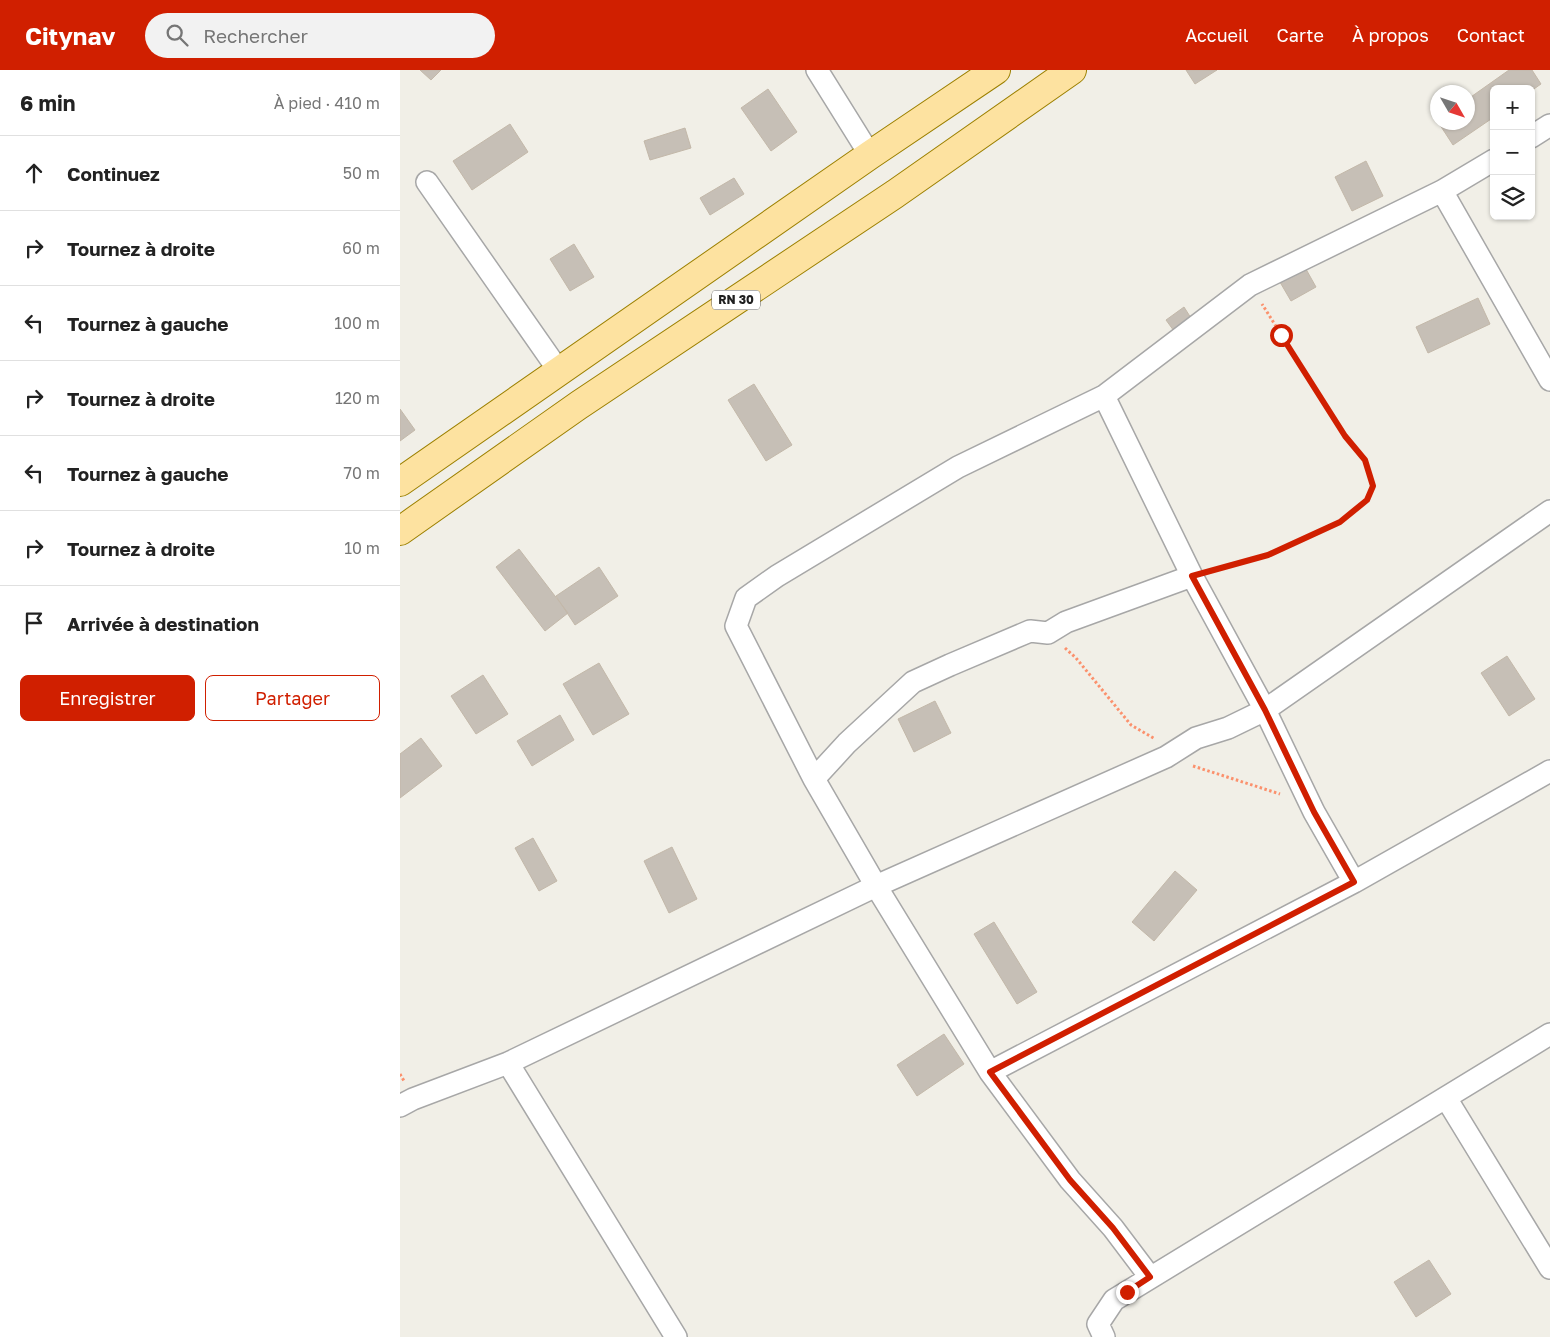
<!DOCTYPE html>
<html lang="fr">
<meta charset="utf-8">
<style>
:root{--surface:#fff;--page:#f2f2f2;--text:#222;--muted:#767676;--line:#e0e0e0;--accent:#d01f00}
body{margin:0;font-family:"Golos Text",sans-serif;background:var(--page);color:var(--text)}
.controls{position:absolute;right:15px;top:15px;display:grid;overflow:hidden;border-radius:8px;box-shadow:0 1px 4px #0004}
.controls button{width:45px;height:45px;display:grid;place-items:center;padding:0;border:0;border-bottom:1px solid var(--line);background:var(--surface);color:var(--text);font:25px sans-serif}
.compass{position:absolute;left:1030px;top:15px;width:45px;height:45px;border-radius:50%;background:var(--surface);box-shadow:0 1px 4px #0004;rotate:129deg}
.stop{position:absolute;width:15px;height:15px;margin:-11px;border:4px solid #d01f00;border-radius:50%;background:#fff}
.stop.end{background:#d01f00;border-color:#fff;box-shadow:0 1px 5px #0008}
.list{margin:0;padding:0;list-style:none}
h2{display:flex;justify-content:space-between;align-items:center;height:65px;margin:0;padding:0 20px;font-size:21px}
h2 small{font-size:16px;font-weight:400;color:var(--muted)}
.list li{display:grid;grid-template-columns:32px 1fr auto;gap:15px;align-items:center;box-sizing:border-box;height:75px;padding:0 20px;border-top:1px solid var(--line)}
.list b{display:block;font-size:19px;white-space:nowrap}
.list em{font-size:16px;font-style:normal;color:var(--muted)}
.actions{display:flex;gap:10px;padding:15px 20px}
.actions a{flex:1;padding:11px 0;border:1px solid var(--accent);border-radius:8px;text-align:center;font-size:18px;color:var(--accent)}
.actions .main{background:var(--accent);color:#fff}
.icon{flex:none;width:28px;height:28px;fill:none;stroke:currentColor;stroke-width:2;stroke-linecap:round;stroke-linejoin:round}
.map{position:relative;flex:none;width:1150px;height:1267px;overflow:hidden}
header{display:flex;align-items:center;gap:30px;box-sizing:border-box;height:70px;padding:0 25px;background:var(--accent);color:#fff}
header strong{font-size:24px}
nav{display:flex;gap:28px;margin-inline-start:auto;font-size:18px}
.search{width:350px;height:45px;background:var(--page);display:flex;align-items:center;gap:12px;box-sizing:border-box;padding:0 18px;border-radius:28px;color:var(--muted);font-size:19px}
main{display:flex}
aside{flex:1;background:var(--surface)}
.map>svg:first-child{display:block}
.building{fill:#c6bfb6;stroke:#c3b8a9}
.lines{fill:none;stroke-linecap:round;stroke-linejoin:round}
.street-casing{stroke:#a7a7a7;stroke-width:24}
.primary-casing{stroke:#9c8000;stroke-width:30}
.path{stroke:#fb916d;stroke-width:3;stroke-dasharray:2.5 2.5;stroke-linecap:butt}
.street{stroke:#fff;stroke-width:21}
.primary{stroke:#fde2a0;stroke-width:28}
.route{stroke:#d01f00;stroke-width:6}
.labels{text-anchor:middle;stroke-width:4.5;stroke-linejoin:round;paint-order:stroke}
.shield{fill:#fff;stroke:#636363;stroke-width:1}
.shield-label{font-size:12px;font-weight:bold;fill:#202020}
</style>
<header>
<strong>Citynav</strong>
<div class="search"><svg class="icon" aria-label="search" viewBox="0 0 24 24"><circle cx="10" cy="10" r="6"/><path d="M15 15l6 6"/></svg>Rechercher</div>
<nav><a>Accueil</a><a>Carte</a><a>À propos</a><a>Contact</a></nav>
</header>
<main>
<aside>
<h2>6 min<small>À pied · 410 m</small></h2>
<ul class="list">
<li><svg class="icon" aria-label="ahead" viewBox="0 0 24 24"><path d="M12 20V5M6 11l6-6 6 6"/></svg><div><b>Continuez</b></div><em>50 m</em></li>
<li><svg class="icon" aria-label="right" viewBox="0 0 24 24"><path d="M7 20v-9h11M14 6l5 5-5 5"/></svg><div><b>Tournez à droite</b></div><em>60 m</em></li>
<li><svg class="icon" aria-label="left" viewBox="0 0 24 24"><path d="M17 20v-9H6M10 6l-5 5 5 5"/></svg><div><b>Tournez à gauche</b></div><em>100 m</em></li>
<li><svg class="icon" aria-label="right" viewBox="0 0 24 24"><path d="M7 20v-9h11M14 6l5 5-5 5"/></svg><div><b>Tournez à droite</b></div><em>120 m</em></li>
<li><svg class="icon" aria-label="left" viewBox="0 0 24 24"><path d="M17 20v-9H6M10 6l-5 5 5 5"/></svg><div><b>Tournez à gauche</b></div><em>70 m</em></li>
<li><svg class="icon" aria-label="right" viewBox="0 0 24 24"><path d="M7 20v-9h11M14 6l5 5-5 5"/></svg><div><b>Tournez à droite</b></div><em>10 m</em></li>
<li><svg class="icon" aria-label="arrive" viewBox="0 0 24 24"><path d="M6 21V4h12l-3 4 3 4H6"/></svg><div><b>Arrivée à destination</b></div></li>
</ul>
<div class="actions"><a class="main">Enregistrer</a><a>Partager</a></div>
</aside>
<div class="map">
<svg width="1150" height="1267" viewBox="0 0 1150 1267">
<rect width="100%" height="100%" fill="#f1efe7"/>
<!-- building -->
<path class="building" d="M20,0H41L31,10Z
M786,0H817L795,14Z
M1109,0H1132L1141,14L1131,21V19H1094V47L1053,75L1038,52H1068V29Z
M368,19L397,62L371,81L341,38Z
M110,54L128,82L72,120L53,91Z
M285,58L291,78L250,90L244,71Z
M966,91L983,126L952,141L935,107Z
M334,108L344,124L310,145L300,128Z
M174,174L194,207L170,221L150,189Z
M902,192L916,217L891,231L877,207Z
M1078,228L1090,254L1028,283L1016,257Z
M784,237L791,248L774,261L766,250Z
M354,314L392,375L366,391L328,330Z
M0,339L15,360L0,371Z
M119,479L168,543L145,561L96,497Z
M199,497L218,526L175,555L156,526Z
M1107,586L1135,629L1109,646L1081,603Z
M199,593L229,644L193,665L163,614Z
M83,605L108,644L76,664L51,626Z
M535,631L551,663L514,682L498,649Z
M160,645L174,670L132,696L117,671Z
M21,668L42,696L0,728V684Z
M133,768L157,811L139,821L115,778Z
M272,777L297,829L269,843L244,791Z
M775,801L797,820L754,871L732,852Z
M594,852L637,922L617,934L574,864Z
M544,964L564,994L517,1026L497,995Z
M1029,1190L1051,1224L1016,1247L994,1212Z"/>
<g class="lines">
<!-- street casing -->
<g class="street-casing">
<path id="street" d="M417,0L470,85
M1131,67L1150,55
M27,112L159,301
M1042,121L1150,310
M704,326L792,506L865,640L914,742L954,812
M414,709L447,673L513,612L550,595L630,561L648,563L666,552L792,506
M108,993L276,1267
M590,1002L954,812L1150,701
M1046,1028L1150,1198
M0,1036L13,1029L108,993L476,816L766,687L796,668L828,658L865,640L1150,441
M750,1207L713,1158L670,1110L590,1002L476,816L414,709L336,556L346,528L377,506L558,397L704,326L850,215L1042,121L1094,90
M704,1267L698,1254L714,1230L1150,964"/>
</g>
<!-- primary casing -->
<g class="primary-casing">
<path id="primary" d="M0,412L470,85L596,0
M0,461L179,335L495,124L672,0"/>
</g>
<!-- path -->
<path class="path" d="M812,501L868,485L940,452L967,430L973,416L965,391L945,366L862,234
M665,578L676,588L731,655L755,669
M793,696L880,724
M0,1004L4,1011"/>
<!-- street -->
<use href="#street" class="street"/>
<!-- primary -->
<use href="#primary" class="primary"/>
</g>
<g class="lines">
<!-- route -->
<path class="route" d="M727,1222L750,1207L713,1158L670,1110L590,1002L954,812L914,742L865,640L792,506L868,485L940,452L967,430L973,416L965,390L945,366L881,265"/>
</g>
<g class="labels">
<!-- shield labels -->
<rect class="shield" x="312" y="220.5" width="48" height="19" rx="4"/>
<g class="shield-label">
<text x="336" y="234">RN 30</text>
</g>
</g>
</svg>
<div class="controls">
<button>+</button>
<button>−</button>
<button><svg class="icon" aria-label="layers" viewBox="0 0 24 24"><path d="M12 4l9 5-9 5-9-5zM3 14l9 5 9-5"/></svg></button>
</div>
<svg class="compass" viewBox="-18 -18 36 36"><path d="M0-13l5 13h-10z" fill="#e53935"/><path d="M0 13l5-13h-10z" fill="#767676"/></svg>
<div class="stop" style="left:881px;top:265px"></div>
<div class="stop end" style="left:727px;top:1222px"></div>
</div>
</main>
